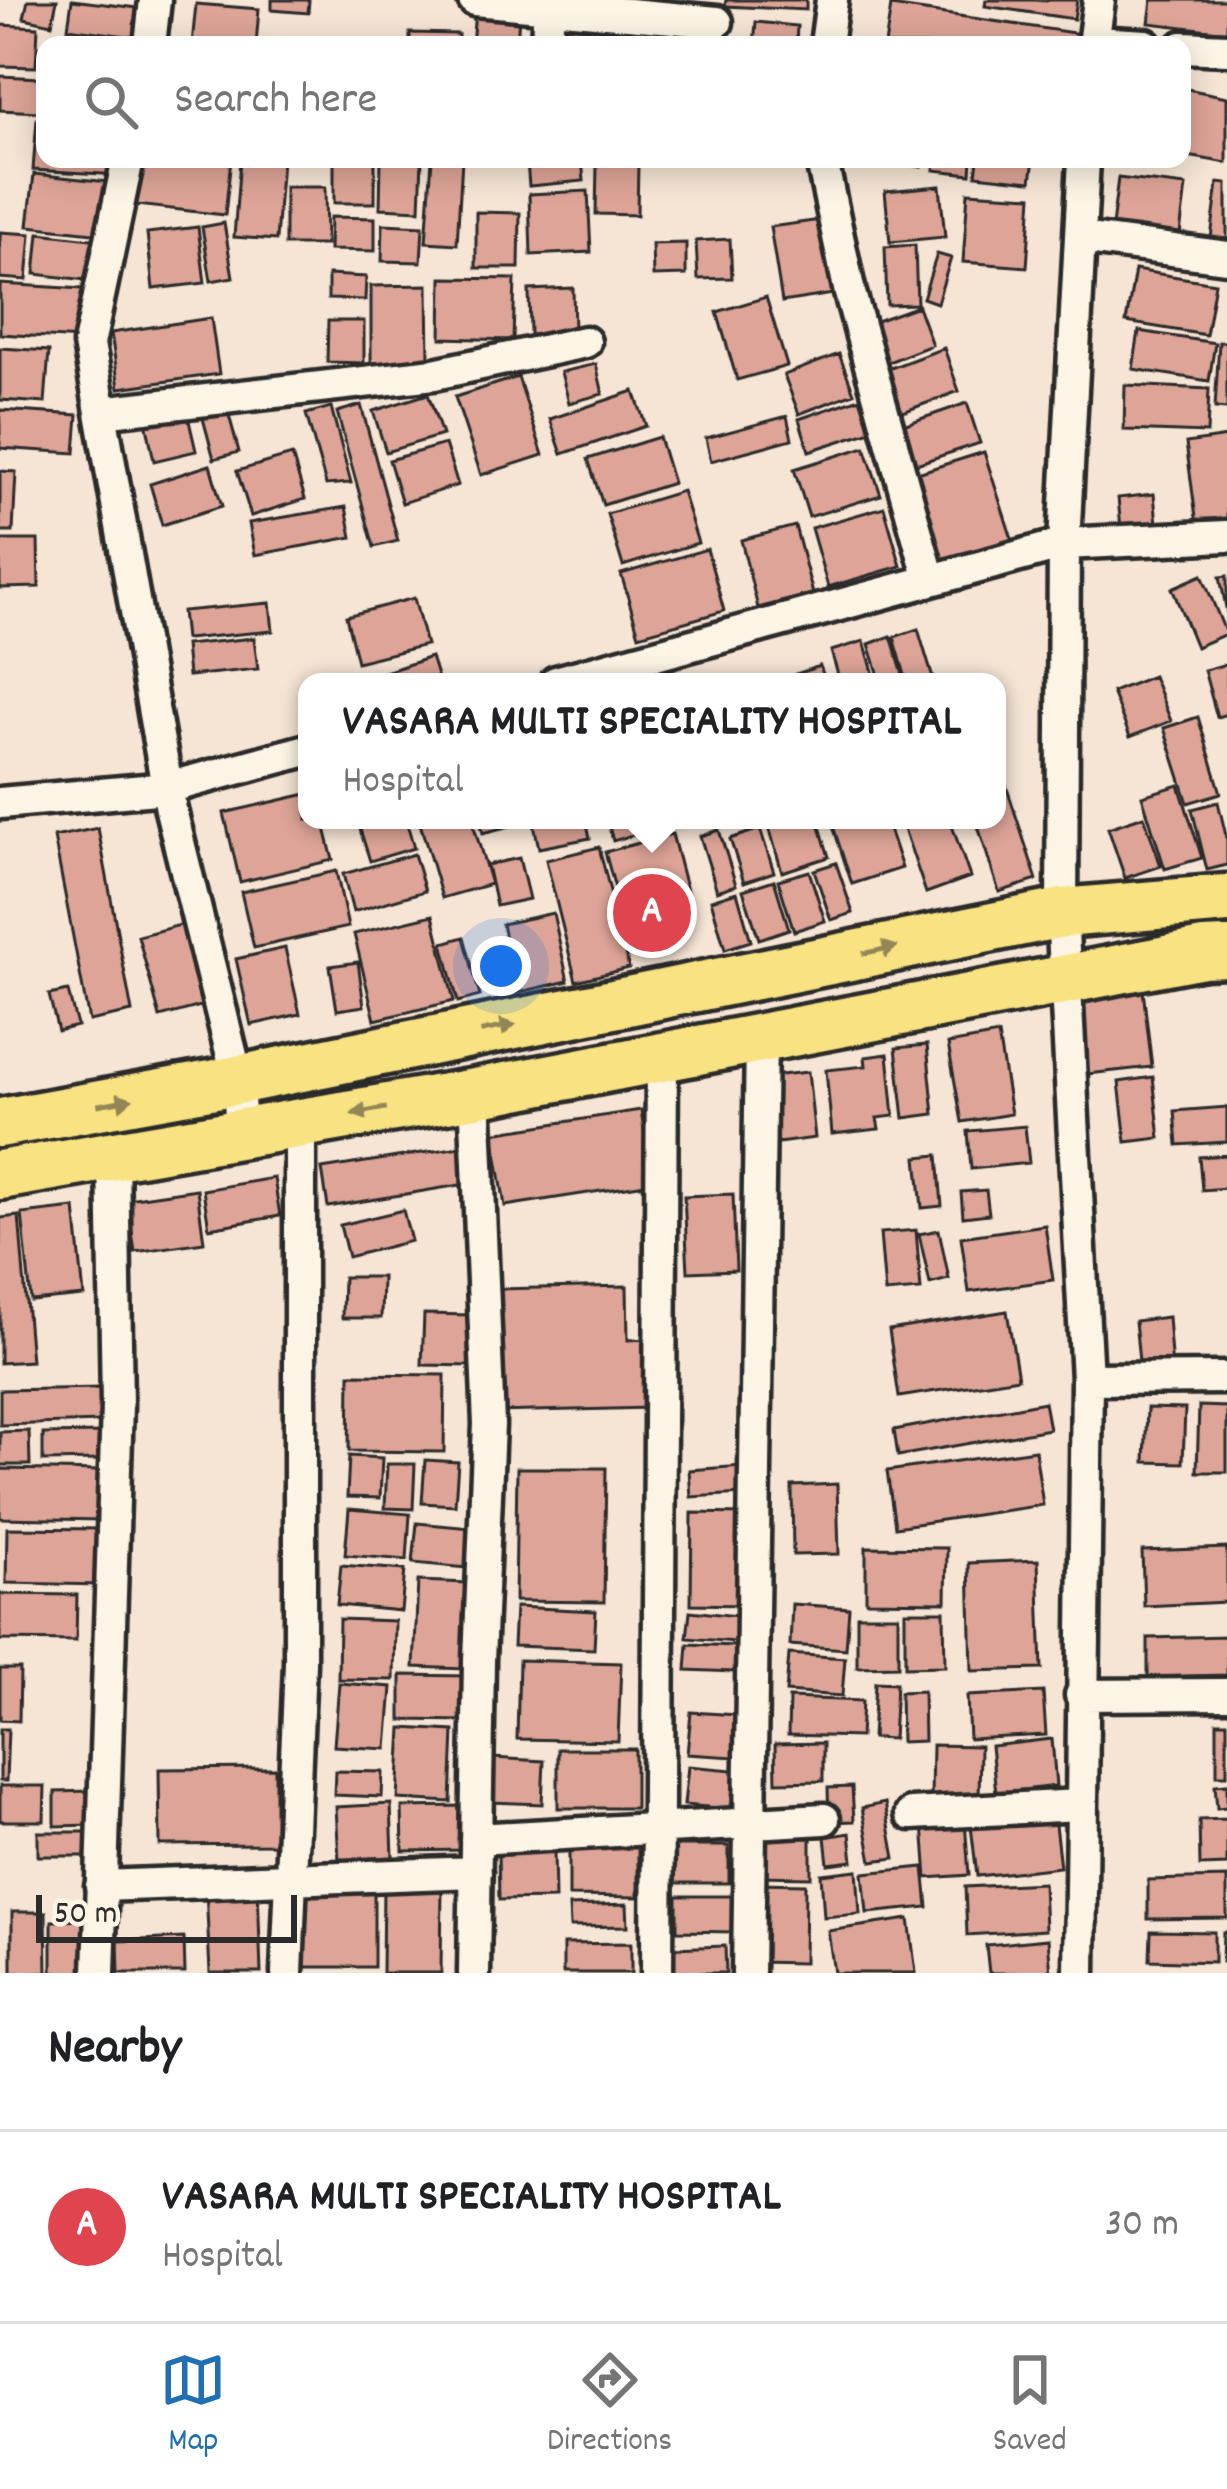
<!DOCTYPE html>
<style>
:root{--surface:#fff;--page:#f6f6f6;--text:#202124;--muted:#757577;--line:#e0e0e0;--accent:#1f6fb2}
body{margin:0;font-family:Dekko,sans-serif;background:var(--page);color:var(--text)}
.scale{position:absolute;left:36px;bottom:30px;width:261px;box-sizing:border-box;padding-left:12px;border:6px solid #2b2b2b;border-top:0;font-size:33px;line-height:42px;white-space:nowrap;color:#2b2b2b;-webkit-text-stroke:9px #fcf5e5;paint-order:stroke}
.you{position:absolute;left:501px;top:966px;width:42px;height:42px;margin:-30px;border:9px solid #fff;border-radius:50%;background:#1a73e8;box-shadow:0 0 0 18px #1a73e833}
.badge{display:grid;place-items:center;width:78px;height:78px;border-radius:50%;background:var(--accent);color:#fff;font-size:39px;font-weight:700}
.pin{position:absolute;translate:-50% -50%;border:6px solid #fff;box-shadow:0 3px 12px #0006}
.popup{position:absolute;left:298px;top:673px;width:708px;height:156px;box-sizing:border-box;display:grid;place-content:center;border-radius:24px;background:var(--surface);filter:drop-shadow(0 3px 9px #0005);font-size:39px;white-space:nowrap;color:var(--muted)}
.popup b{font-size:45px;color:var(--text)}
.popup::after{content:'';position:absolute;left:50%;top:100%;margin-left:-24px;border:24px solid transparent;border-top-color:var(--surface)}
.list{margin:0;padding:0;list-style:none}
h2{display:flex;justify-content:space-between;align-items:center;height:156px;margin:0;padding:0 48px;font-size:51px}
h2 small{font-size:39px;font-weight:400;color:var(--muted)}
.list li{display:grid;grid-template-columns:78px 1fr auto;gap:36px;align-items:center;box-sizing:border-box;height:192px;padding:0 48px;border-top:3px solid var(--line)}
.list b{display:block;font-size:45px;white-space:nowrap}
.list p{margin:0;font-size:39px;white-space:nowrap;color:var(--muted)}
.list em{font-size:39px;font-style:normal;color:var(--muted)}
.icon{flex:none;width:66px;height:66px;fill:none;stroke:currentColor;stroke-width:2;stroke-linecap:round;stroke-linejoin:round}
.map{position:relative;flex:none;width:1227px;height:1973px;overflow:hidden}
.search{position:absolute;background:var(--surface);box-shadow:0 6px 30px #0003;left:36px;right:36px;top:36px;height:132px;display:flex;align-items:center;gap:30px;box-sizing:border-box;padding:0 42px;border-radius:24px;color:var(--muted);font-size:45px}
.sheet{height:348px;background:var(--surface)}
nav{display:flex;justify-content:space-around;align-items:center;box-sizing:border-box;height:168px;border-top:3px solid var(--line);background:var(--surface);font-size:33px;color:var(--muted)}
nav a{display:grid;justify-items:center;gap:6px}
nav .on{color:var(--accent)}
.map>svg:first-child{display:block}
.building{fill:#dda497;stroke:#2b2b2b;stroke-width:3}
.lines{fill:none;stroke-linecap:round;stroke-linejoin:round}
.street-casing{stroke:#2b2b2b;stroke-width:39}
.primary-casing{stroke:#2b2b2b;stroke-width:57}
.street{stroke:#fcf5e5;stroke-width:30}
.primary{stroke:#f8e281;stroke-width:48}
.oneway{fill:#928656}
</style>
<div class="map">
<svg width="1227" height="1973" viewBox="0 0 1227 1973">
<rect width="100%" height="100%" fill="#f6e5d5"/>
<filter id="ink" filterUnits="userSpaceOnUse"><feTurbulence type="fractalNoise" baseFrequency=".00833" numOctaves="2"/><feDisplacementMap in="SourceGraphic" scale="24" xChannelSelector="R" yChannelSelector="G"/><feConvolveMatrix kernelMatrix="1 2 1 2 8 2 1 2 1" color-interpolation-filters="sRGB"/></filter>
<g filter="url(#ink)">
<!-- building -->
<path class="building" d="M28,0H57L52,24L24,18Z
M72,0L146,9L141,38L68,28Z
M272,0H309L308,13L272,10Z
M726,0H806V10L725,6Z
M986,0H1077L1074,19L985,6Z
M1152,0H1227V32L1149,23Z
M196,4L259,9L256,45L192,44Z
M891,6L1081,34L1080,45H885Z
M475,11L519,15L517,45H472Z
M657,21V45H608V23Z
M560,22H594V45H560Z
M756,22L797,26L796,45H754Z
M0,25L38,27L36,67L0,66Z
M410,33L458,34V45H410Z
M671,37L706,38V45H671Z
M0,76L41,78L39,112L0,110Z
M1182,88L1227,97V163L1182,155Z
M37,119H45V159H121L120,175L33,170Z
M140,159H231L225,215L136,205Z
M240,159H282L276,240L234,237Z
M334,159H375V203H334Z
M381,159H422L420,210L380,208Z
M432,159H462L457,244L426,242Z
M582,159L584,181L529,186L527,162Z
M879,159H922L921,167Z
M935,159H972L971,174L934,170Z
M978,159H1034L1031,181L976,175Z
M597,164H638L637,215L596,214Z
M34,174L109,182L103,234L28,226Z
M1118,178L1186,186L1179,242L1111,234Z
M1218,183L1227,184V248L1210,246Z
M940,186L945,237L890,242L885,191Z
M285,187H325L326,245H285Z
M588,191L591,252L531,255L529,194Z
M968,192L1032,196L1027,267L963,262Z
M476,212L520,213L519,268H476Z
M330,217L375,218V251L329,250Z
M821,220L833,294L782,302L770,227Z
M224,223L233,277L211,281L202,227Z
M383,224L423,226L421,262L382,261Z
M198,227L205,283L153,289L147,233Z
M0,232L31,234L27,280L0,278Z
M39,233L100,240L95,281L35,274Z
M730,239L732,278L698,279L696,241Z
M686,243V275L653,276L652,244Z
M915,245L917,304L887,305L885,247Z
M937,254L951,258L937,303L923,298Z
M1135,270L1215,283L1206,335L1126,322Z
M328,275L366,277L365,300L328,299Z
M442,278L515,279L513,340L441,338Z
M0,284L83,289L80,339L0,334Z
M428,285L429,362L371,363V286Z
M573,288L574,334L530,335L529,290Z
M766,297L787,366L737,380L717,312Z
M918,306L932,345L886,363L871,323Z
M211,318L219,374L119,388L111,333Z
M328,321H364V363L327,362Z
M1139,331L1215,343L1209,381L1133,369Z
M1219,342H1227V409L1215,408Z
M0,348L49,351L45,403L0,400Z
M944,348L959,391L895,415L880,372Z
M839,354L854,393L799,414L784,375Z
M596,364L603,394L569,403L561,372Z
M518,377L543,455L481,475L455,397Z
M1125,385L1209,389L1207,433L1124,430Z
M634,391L646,426L562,454L550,419Z
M428,394L442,435L386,452L373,411Z
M860,398L871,431L809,451L799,419Z
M967,403L980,443L913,465L900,426Z
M226,404L239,452L214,459L201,411Z
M361,405L398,541L374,547L337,412Z
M331,407L351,483L326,485L306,414Z
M0,410L78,415L75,453L0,448Z
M187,412L196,451L154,461L146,421Z
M787,416L792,439L711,461L706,438Z
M659,437L673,483L603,505L588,459Z
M1227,437V521L1197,525L1186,443Z
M445,444L458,485L402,503L389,460Z
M865,447L881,495L809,517L794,469Z
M984,452L1012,539L937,563L908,476Z
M292,455L305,499L251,516L237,471Z
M210,465L222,506L162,525L150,484Z
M0,471L16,472L13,532H0Z
M682,491L698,543L623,566L607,514Z
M1154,494L1157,524L1121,528L1118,498Z
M346,507L352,537L255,555L249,523Z
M884,507L901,566L828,587L811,528Z
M795,526L813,594L758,608L741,540Z
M0,540H38L39,587L0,588Z
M707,549L724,611L639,635L621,574Z
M1202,575L1226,634L1196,647L1172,588Z
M1227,576V613L1220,577Z
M414,598L426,645L357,662L346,616Z
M270,603L273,631L185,639L182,611Z
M918,629L934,682H907L894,637Z
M891,636L905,681L903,682H881L869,644Z
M254,638L258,669L188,676L185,645Z
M864,641L876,682H840L831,651Z
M431,657L439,682H355Z
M1227,664V714L1217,717L1204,670Z
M820,666L826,682H795L793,675Z
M1153,676L1171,721L1130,737L1112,692Z
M1198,717L1221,793L1188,803L1164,728Z
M1001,770L1037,880L999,892L976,820H997V771Z
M1179,785L1202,858L1165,869L1142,796Z
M307,794V820H323L333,860L240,882L224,813Z
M1218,802L1227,840V865L1207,870L1192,809Z
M1144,816L1161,866L1125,878L1108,828Z
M357,820H406L414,848L370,861Z
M419,820H472L491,884L442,898Z
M480,820H525L526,822L483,833Z
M533,820H586L590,838L539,848Z
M607,820H644L647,831L613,841Z
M767,820H818L829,857L782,872Z
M831,820H886L902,868L852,884Z
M901,820H950L970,877L926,893Z
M98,828L132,1012L89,1021L54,837Z
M760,829L774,872L744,882L730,839Z
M719,830L736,885L717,891L700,836Z
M672,834L693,914L627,932L605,852Z
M599,847L629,968L576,981L546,860Z
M414,854L425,891L353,912L343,874Z
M519,858L529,899L496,906L487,865Z
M836,863L853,913L831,920L814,870Z
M336,871L348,927L254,948L241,892Z
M809,871L825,921L794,931L778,880Z
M774,880L789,929L759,939L743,890Z
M737,892L751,941L725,949L711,900Z
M553,913L568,981L516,993L502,924Z
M433,915L454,1001L375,1020L354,934Z
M195,921L216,1002L160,1017L138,936Z
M464,937L480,996L458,1002L443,943Z
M285,948L300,1014L251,1025L236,959Z
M358,962L364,1006L337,1010L330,966Z
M1143,990L1152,1067L1087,1074L1078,998Z
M68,991L77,1026L58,1031L49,995Z
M998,1035L1011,1114L962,1122L948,1044Z
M927,1045L934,1114L904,1118L896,1048Z
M888,1054L894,1116L877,1118L879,1129L832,1134L826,1070L866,1066L865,1057Z
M808,1072L815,1138L778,1143L771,1076Z
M1153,1077L1160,1138L1126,1142L1119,1082Z
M1227,1107V1142L1178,1145L1175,1111Z
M641,1110L652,1183L505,1206L493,1133Z
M1025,1126L1029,1163L971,1169L968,1131Z
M466,1146L472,1183L328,1207L322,1169Z
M938,1155L942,1206L922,1208L917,1157Z
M1227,1155V1188L1202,1190L1199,1157Z
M274,1178L280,1216L209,1228L203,1190Z
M197,1189L204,1242L135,1252L127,1199Z
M986,1190L989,1214L963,1217L961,1192Z
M733,1194L736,1270L688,1272L684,1196Z
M75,1208L84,1296L31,1301L22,1214Z
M403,1210L411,1241L348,1257L340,1225Z
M19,1216L31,1361L0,1363V1218Z
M1045,1225L1053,1280L969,1292L961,1237Z
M916,1230L921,1290L885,1293L880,1233Z
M939,1230L949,1279L930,1284L919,1234Z
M343,1277H382L381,1318H342Z
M627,1286L628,1340L649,1339L650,1408L493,1412L491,1289Z
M1007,1311L1018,1378L899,1397L889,1330Z
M424,1314L472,1315V1366L422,1365Z
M1168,1317L1172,1369L1140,1372L1135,1321Z
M350,1374L445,1375L444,1452L349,1451Z
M101,1388L102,1422L0,1425V1390Z
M1044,1402L1049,1429L898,1456L894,1430Z
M1199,1406L1227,1407V1472H1197Z
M1147,1408L1185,1409L1183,1463L1145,1462Z
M29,1431L30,1465H0V1432Z
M101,1433L102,1460L43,1461V1434Z
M1035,1450L1043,1505L895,1527L887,1471Z
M349,1456L382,1458L380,1498L347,1497Z
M425,1460L458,1462L455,1505L422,1503Z
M387,1464H415L413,1509L385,1508Z
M743,1466L744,1494L691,1497L689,1470Z
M517,1468H606L604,1602L515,1601Z
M0,1469L103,1471L102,1520L0,1518Z
M837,1484L839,1554L793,1555L792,1486Z
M349,1509L410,1514L407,1560L345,1555Z
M692,1513L744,1514L743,1605L691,1604Z
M417,1523L472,1528L468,1568L413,1563Z
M7,1528L103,1529L102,1585L6,1583Z
M866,1547L947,1548L946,1602L866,1601Z
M1227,1548V1602L1144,1606L1142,1551Z
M1038,1560L1042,1669L972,1671L969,1563Z
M341,1565L405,1570L401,1611L337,1605Z
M418,1581L469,1583L465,1669L414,1667Z
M0,1594L77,1595L76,1641L0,1640Z
M792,1604L849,1608L846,1649L790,1645Z
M515,1607L596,1611L594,1649L513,1646Z
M690,1611L738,1616L735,1642L687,1638Z
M905,1611H944L945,1666L905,1667Z
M857,1615H898V1666L857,1667Z
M339,1619L395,1621L394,1680L338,1679Z
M1227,1636V1675L1148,1677V1638Z
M688,1644L735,1646L734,1672L686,1670Z
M789,1654L845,1658L842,1696L786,1692Z
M519,1660L621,1663L618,1741L517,1739Z
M0,1669H20L19,1721L0,1720Z
M401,1675L469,1676V1721L401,1720Z
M875,1682L896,1683L893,1739L872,1738Z
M339,1683L392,1687L387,1749L334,1746Z
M923,1691L924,1741L901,1742L900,1692Z
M1043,1692L1046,1735L969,1739L967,1696Z
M789,1698L862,1701L860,1737L788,1735Z
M691,1712L737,1715L734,1757L687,1754Z
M1217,1722H1227V1775H1217Z
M402,1728L454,1731L451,1802L398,1799Z
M0,1729H8L6,1781H0Z
M1052,1739L1056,1786L996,1793L991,1746Z
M823,1743V1781L776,1782L775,1744Z
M932,1745L980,1746L979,1800L931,1799Z
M558,1749H635V1808H558Z
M492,1758L544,1761L542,1804L490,1802Z
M688,1766L734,1770L731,1809L684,1805Z
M275,1768V1844L160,1845L159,1769Z
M335,1771L383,1772L382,1797L334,1795Z
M1227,1784V1807L1217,1808L1215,1785Z
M0,1786H45L44,1821H0Z
M852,1787L854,1821L829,1822L828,1788Z
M92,1791L93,1825L55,1826V1792Z
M885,1803L895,1858L872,1861L862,1808Z
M391,1804L393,1857L339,1860L336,1807Z
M463,1806L464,1850L403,1851L402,1807Z
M1054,1816L1060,1867L977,1876L971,1826Z
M1227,1819V1865L1200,1866L1199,1820Z
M965,1821L969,1875L927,1878L923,1824Z
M38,1832H92L93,1856H38Z
M850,1833L853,1861L828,1864L825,1837Z
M757,1838H811V1877L756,1876Z
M569,1845L638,1846V1897L569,1896Z
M674,1846H729V1883H674Z
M554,1850L555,1899L499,1900L498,1851Z
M924,1867L928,1907L867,1913L863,1873Z
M857,1870L860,1914L824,1917L821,1874Z
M1227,1878V1918L1148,1919V1880Z
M755,1883L805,1884L804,1963L754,1962Z
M1043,1883L1045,1930L967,1935L965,1887Z
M383,1885H442L441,1973H382Z
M258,1888L261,1973H210L206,1890Z
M304,1893H374V1967H303Z
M677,1896H735L734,1932L677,1931Z
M627,1904L628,1926L570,1927L569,1906Z
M12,1912H46L47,1973H12Z
M909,1919L916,1973H834L828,1931Z
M90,1920V1973H52V1921Z
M1151,1931L1214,1932V1962L1150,1960Z
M1223,1932H1227V1962H1222Z
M184,1938L185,1973H119L118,1941Z
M1048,1939L1051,1973H989L986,1945Z
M631,1943V1973H563V1944Z
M725,1946L726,1973H673L672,1948Z"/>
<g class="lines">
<!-- street casing -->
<g class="street-casing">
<path id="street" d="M474,0L717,22
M1094,42L1146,45
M150,45L155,0
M547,45L549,0
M826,45L832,0
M1093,45L1099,0
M1182,47L1227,49
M128,159L89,344L171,810L238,1080L241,1134
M822,161L850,293L930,580
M1080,238L1227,257
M101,412L434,374L585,342
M556,682L1064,544L1227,536
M0,803L167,788L307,750
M1087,1379L1227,1378
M1081,1695L1227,1694
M911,1814L1080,1805
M476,1839L824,1819
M101,1886L476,1872
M99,1973L117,1405L113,1154
M287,1973L300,1663V1123
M474,1973L479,1661L489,1424L475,1093
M657,1973L662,1055
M748,1973L761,1037
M1080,1973L1087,1379L1062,913L1064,544L1084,159"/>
</g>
<!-- primary casing -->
<g class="primary-casing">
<path id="primary" d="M0,1123L238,1080L1062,913L1227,899
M0,1175L475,1093L1203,953L1227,952"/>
</g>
<!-- street -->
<use href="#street" class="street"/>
<!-- primary -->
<use href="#primary" class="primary"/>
</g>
<!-- one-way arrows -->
<defs><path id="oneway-solid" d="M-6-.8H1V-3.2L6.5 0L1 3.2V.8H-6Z" transform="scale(3)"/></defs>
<g class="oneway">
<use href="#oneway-solid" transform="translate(880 950) rotate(-12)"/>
<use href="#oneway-solid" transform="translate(498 1028) rotate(-11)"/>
<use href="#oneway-solid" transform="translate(115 1102) rotate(-10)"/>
<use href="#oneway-solid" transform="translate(369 1111) rotate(170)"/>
</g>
</g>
</svg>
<div class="scale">50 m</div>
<div class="you"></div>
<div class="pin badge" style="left:652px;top:913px;background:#e0444e">A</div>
<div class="popup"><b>VASARA MULTI SPECIALITY HOSPITAL</b>Hospital</div>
<div class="search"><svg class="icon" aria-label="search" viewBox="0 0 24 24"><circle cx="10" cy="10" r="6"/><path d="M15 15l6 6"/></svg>Search here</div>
</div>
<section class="sheet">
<h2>Nearby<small></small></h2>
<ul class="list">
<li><span class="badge" style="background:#e0444e">A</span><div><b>VASARA MULTI SPECIALITY HOSPITAL</b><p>Hospital</p></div><em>30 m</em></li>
</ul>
</section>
<nav>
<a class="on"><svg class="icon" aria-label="map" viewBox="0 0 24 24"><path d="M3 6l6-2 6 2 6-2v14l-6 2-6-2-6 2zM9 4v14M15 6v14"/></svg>Map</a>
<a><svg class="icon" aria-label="directions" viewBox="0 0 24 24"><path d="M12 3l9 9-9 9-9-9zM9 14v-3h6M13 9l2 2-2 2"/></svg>Directions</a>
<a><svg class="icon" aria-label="saved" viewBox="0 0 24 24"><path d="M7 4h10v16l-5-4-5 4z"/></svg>Saved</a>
</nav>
